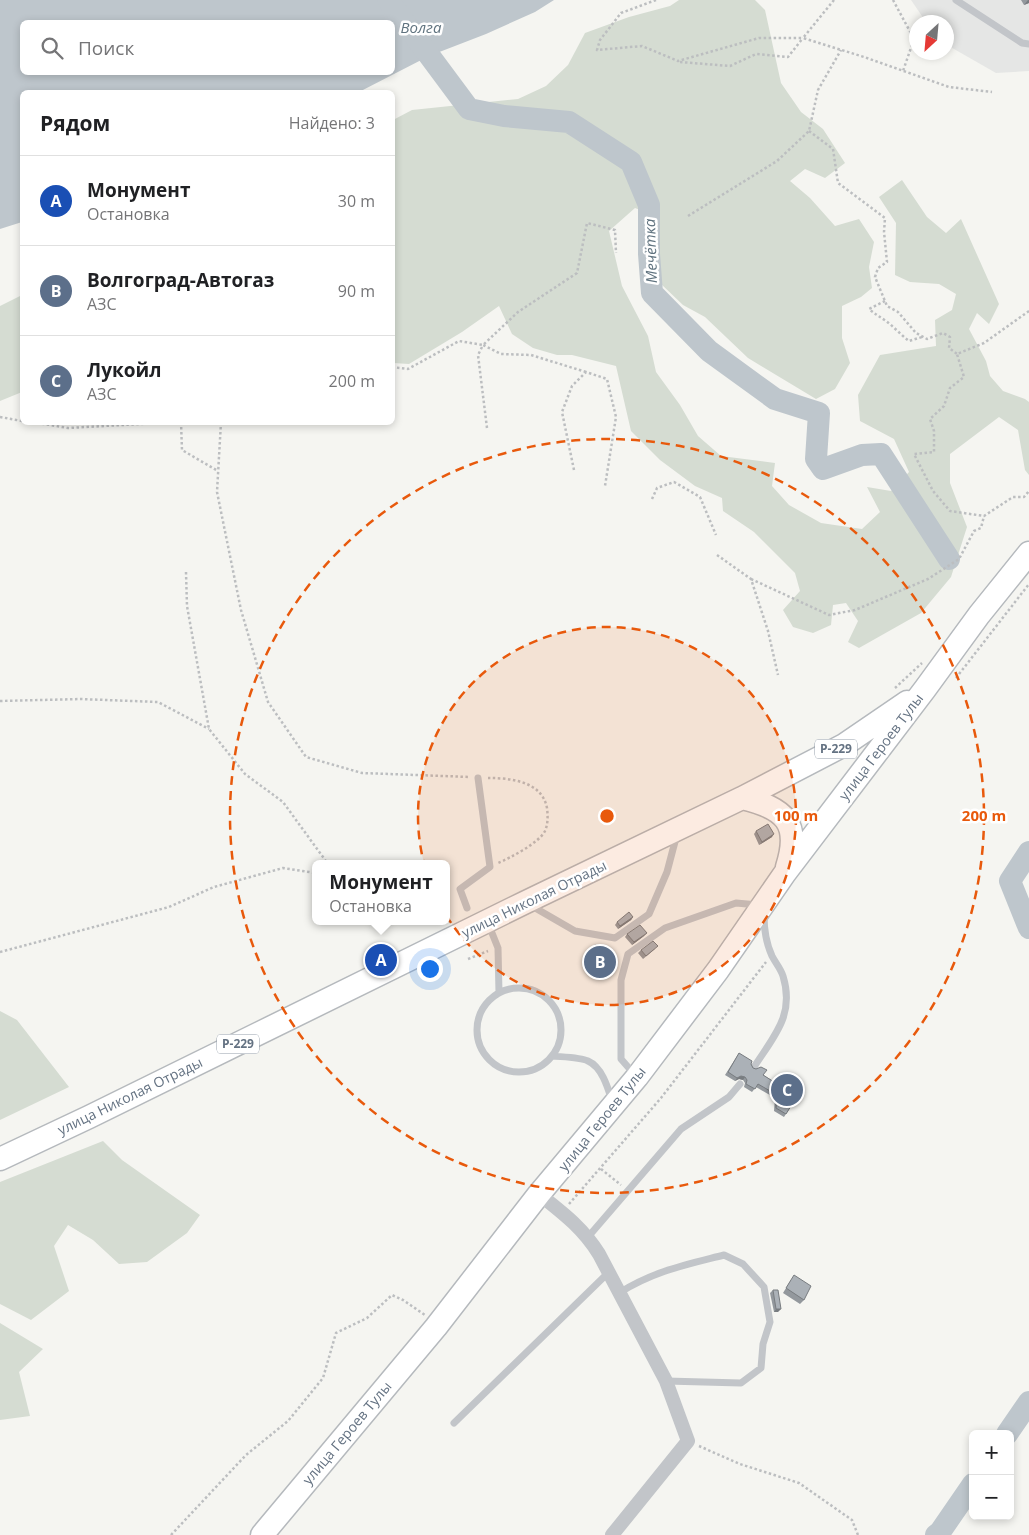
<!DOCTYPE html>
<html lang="ru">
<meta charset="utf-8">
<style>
:root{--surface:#fff;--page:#f6f6f6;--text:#202124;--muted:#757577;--line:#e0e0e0;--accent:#d93025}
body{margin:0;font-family:"Open Sans",sans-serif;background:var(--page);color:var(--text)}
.controls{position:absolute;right:15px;bottom:15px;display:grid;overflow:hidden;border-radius:8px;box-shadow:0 2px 8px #0003}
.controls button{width:45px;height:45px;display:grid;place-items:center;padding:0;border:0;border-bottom:1px solid var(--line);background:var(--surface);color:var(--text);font:25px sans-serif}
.compass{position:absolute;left:909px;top:15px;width:45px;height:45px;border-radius:50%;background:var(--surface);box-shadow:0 2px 8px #0003;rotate:206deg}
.you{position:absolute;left:429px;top:968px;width:18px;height:18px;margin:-12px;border:4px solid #fff;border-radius:50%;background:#1a73e8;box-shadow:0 0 0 8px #1a73e833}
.badge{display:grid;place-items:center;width:32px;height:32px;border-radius:50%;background:var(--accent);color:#fff;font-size:16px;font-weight:700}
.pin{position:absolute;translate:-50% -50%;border:2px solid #fff;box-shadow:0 1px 5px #0006}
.popup{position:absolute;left:312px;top:860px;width:138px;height:65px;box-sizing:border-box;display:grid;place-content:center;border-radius:8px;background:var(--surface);filter:drop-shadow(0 1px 4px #0005);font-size:16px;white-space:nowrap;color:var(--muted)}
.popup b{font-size:19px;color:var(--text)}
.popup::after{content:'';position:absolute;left:50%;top:100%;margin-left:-10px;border:10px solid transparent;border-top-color:var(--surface)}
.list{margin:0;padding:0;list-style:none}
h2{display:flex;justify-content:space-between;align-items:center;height:65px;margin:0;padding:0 20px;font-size:21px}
h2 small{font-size:16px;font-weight:400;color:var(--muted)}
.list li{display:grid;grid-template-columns:32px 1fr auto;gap:15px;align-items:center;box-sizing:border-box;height:90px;padding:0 20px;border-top:1px solid var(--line)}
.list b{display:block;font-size:19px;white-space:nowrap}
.list p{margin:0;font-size:16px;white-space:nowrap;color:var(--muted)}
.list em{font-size:16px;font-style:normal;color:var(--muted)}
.icon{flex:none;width:28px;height:28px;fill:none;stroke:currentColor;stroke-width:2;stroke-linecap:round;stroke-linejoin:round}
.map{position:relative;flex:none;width:1029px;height:1535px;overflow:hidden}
.search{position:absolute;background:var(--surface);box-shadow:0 2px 8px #0003;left:20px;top:20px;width:375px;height:55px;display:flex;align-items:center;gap:12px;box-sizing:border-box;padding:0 18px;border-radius:8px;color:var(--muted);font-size:19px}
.panel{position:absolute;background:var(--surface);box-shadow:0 2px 8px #0003;left:20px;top:90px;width:375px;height:335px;border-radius:8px}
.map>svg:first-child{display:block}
.built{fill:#e5e6e5}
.green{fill:#d5dcd2}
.water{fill:#bec6cc;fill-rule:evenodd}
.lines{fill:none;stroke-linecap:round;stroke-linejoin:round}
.river{stroke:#bec6cc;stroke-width:22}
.primary-casing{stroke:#b5b9bd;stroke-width:25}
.path{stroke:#bcbec0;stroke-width:2.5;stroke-dasharray:2.5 2.5;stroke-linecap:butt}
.service{stroke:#c2c5c9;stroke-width:7}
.minor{stroke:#c2c5c9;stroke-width:14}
.primary{stroke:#fff;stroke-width:22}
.wall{fill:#93989d}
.shaded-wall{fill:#787c80}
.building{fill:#abb1b7;stroke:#787c80}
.ring{fill:none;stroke:#e8590c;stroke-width:2.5;stroke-dasharray:9 6}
.labels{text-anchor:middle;stroke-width:5;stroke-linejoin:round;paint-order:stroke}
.shield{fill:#fff;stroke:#929ca8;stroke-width:1}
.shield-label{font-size:12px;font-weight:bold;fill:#647282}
.street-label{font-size:14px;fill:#647282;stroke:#fff}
.water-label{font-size:15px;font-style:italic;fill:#60737f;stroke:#fff}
.centre{fill:#e8590c;stroke:#fff;stroke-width:2.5}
.ring-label{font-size:15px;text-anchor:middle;font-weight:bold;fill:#e8590c;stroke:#fff;stroke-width:5;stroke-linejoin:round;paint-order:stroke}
</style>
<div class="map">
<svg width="1029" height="1535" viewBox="0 0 1029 1535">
<rect width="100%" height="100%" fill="#f5f5f1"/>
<!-- built -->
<path class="built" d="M911,0H1029V71L996,73L947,45L946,22H926Z"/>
<!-- green -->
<path class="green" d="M679,0H755L765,10L781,83L801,112L823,129L845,163L825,178L805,169L790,181L810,198L835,226L859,219L874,242L869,267L872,288L861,297L842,306V338L850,363L835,389L816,399L748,358L705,317L683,305L660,283L657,251L659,217L635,208L609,231L622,286L648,336L656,372L680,405L698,436L721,456L775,463L772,486L789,505L821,523L862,529L880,512L867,487L891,491L909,472L894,439L860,421L858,395L880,355L936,346L935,320L952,310L956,294L939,284L910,282L895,275L896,223L879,197L902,180L927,217L946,233L961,219L999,304L989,324L977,313L969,329L986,361L990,376L1003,391L1025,399L1029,402V475L1025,470L1018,430L999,417L950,454V483L967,527L951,577L921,613L859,648L848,642L858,621L846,603L833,605L831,625L813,633L793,627L783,610L800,591L795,573L754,532L723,511L722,498L695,486L660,460L631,431L616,366L572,355H557L533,348L512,334L499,306L462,332L409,364L393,363V120L412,110L518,99L546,86L568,65L585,33L629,17L670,6Z
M22,295V392L0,401V306Z
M0,1011L17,1020L69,1087L0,1120Z
M103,1141L122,1160L200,1215L187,1233L147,1262L119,1264L93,1240L68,1225L54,1246L69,1291L31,1320L0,1304V1182Z
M0,1323L43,1349L19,1372L30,1416L0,1420Z"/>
<!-- water -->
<path class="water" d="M0,0H554L535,12L486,34L429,56L359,92H22V222L0,229ZM22,22H392V72H22Z"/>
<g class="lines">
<!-- river -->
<path class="river" d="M388,0L469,109L504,116L569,122L631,162L649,205V254L652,293L709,351L775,399L819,413L816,459L823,469L862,455L881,454L949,559
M1029,852L1010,881L1029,928
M1007,1434L1029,1402
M936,1535L940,1532L973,1484"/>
<!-- primary casing -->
<g class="primary-casing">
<path id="primary" d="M742,798C785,808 801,823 787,867
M0,1159L89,1117L526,902L742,798L844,745L907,702
M262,1535L436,1327L539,1194L637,1077L718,970L785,873L925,689L979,615L1029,553"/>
</g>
<!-- path -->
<path class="path" d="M656,0L621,13L600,40L597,50L642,46L678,61L759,38H803
M834,0L803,38L864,57L949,87L992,92
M893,0L914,39L903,71
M680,62L730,66L756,54L788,57L803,38
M809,131L833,149L838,183L885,218L884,232L887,262L878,268L875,277L887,306L898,312L916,333L927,339L943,333L950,337L949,348L957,354
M688,216L777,161L809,131L818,90L841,50
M885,301L869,309C875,314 880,317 886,321C893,326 901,335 909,341L922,337
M1029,311L984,343L957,354L964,377L950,388L944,406L930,419L934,431V452L914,454L933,491L950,511L984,516L1013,497H1024L1029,491
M392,367L408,369L459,341L483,345L518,312L577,273L587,223L615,230L616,253
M0,417L22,421
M32,422L68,428L176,422
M181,422L182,450L218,471
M221,422L217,492L241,610L268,702L306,757L362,773L470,777
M487,428L478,355L483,345L501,354L531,355L586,372
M574,470L562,412L572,386L586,372L607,379L616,417L605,486
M652,499L657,488L674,482L700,497L716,535
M717,555L751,579L768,631L778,675
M186,572L187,606L209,729L245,774L283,802L328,864
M751,579L829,615L855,610L928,579L959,559L974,531L981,528L984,516
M956,678L1029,584
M895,688L922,663
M0,701L80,699L158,702L209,729
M488,778C510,778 542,781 547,808C548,816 548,824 545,831C539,843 510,858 498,863
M0,952L169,907L214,887L283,868L316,873
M468,959L488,951
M601,1169L621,1185
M569,1204L661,1098L766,962
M699,1446L740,1464L799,1483L852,1520L858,1535
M171,1535L246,1455L288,1421L323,1378L336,1333L367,1318L392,1295L403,1300L425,1315"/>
<!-- service -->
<path class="service" d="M956,0L1022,43L1029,44
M530,905L575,931L615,938L649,914L667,872L677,834
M467,908L460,889L490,867L478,778
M488,923L498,948L499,993
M477 1030a42 42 0 1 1 84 0a42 42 0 1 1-84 0Z
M552,1056C562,1057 580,1057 588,1061C602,1067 608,1088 612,1101
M754,1067C774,1036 795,1015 783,976C781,969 775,962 772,956C766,943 764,929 764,915
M635,1075L621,1059V980L628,954L665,928L736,903L758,905
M588,1237L681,1129L729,1097L740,1084
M619,1293C654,1271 685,1265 724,1255L743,1264L764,1287L770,1322L763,1344L761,1368L741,1383L666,1381
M454,1423L609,1272"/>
<!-- minor -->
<path class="minor" d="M539,1194C563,1213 583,1228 599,1254L666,1381L688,1441L612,1535"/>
<!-- primary -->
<use href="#primary" class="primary"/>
</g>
<!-- wall -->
<path class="wall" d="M1021,0H1029V3L1024,5Z
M756,831L772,837L759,845L754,834Z
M633,917L631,920L618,929L615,925L617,922Z
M627,934L644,936L632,945L625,937Z
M655,949L643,959L638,953L641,950Z
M587,951L617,958L613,964L600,974L583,957Z
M739,1053L751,1064L753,1068L782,1087L801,1090L784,1117L774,1111L775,1098L756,1087L752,1092L744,1087L745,1083L743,1080L739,1079L735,1081L725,1075Z
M791,1280L804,1300L800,1304L783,1293Z
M773,1290L778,1312H774L770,1293Z"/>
<!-- shaded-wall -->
<path class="shaded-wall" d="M1028,0H1029V3L1024,5Z
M774,834L772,837L759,845L762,842Z
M633,917L631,920L618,929L620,926Z
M647,933L644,936L632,945L634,942Z
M617,958L613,964L600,974L605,968Z
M741,1076L745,1077L743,1080L739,1079L735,1081L737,1078Z
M776,1309H781L778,1312H774Z"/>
<!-- building -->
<path class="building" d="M768,824L774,834L762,842L756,831Z
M629,912L633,917L620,926L617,922Z
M640,925L647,933L634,942L627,934Z
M653,941L658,946L646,956L641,950Z
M595,945L606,946L617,958L605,968L587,951Z
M739,1053L752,1061L751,1064L753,1068L756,1069L761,1067L767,1070L763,1075L782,1087L789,1083L801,1090L786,1114L776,1108L777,1095L758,1084L755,1089L746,1084L747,1080L745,1077L741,1076L737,1078L728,1072Z
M794,1275L811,1286L804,1300L786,1288Z
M773,1290H778L781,1309H776Z"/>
<!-- distance rings -->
<circle cx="607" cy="816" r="189" fill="#e8590c" fill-opacity=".12"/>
<g class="ring">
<circle cx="607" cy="816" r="189"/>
<circle cx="607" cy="816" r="377"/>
</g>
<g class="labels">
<!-- shield labels -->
<g class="shield">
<rect x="815" y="739.5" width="42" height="19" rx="4"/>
<rect x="217" y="1034.5" width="42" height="19" rx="4"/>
</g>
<g class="shield-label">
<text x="836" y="753">Р-229</text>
<text x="238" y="1048">Р-229</text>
</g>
<!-- street labels -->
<g class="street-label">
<text transform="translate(881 747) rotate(-53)" y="5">улица Героев Тулы</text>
<text transform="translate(534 899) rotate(-26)" y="5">улица Николая Отрады</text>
<text transform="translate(130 1096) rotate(-26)" y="5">улица Николая Отрады</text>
<text transform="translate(602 1119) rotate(-51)" y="5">улица Героев Тулы</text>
<text transform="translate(347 1433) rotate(-50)" y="5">улица Героев Тулы</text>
</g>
<!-- water labels -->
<g class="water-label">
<text x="421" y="33">Волга</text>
<text transform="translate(651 251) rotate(-92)" y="5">Мечётка</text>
</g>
</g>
<circle cx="607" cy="816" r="8" class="centre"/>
<g class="ring-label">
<text x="796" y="821">100 m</text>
<text x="984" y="821">200 m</text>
</g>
</svg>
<div class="controls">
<button>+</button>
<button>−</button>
</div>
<svg class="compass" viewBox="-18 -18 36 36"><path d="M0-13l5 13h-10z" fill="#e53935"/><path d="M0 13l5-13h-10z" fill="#757577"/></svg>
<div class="you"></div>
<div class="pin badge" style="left:381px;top:960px;background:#1a4fb4">A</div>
<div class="popup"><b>Монумент</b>Остановка</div>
<div class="pin badge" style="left:600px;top:962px;background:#5c6f8a">B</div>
<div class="pin badge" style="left:787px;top:1090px;background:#5c6f8a">C</div>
<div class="search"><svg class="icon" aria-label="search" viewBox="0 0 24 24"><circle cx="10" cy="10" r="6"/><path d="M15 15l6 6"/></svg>Поиск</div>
<section class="panel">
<h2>Рядом<small>Найдено: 3</small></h2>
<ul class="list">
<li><span class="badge" style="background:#1a4fb4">A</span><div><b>Монумент</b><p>Остановка</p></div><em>30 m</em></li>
<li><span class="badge" style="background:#5c6f8a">B</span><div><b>Волгоград-Автогаз</b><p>АЗС</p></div><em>90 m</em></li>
<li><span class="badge" style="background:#5c6f8a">C</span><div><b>Лукойл</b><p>АЗС</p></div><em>200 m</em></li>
</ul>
</section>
</div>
